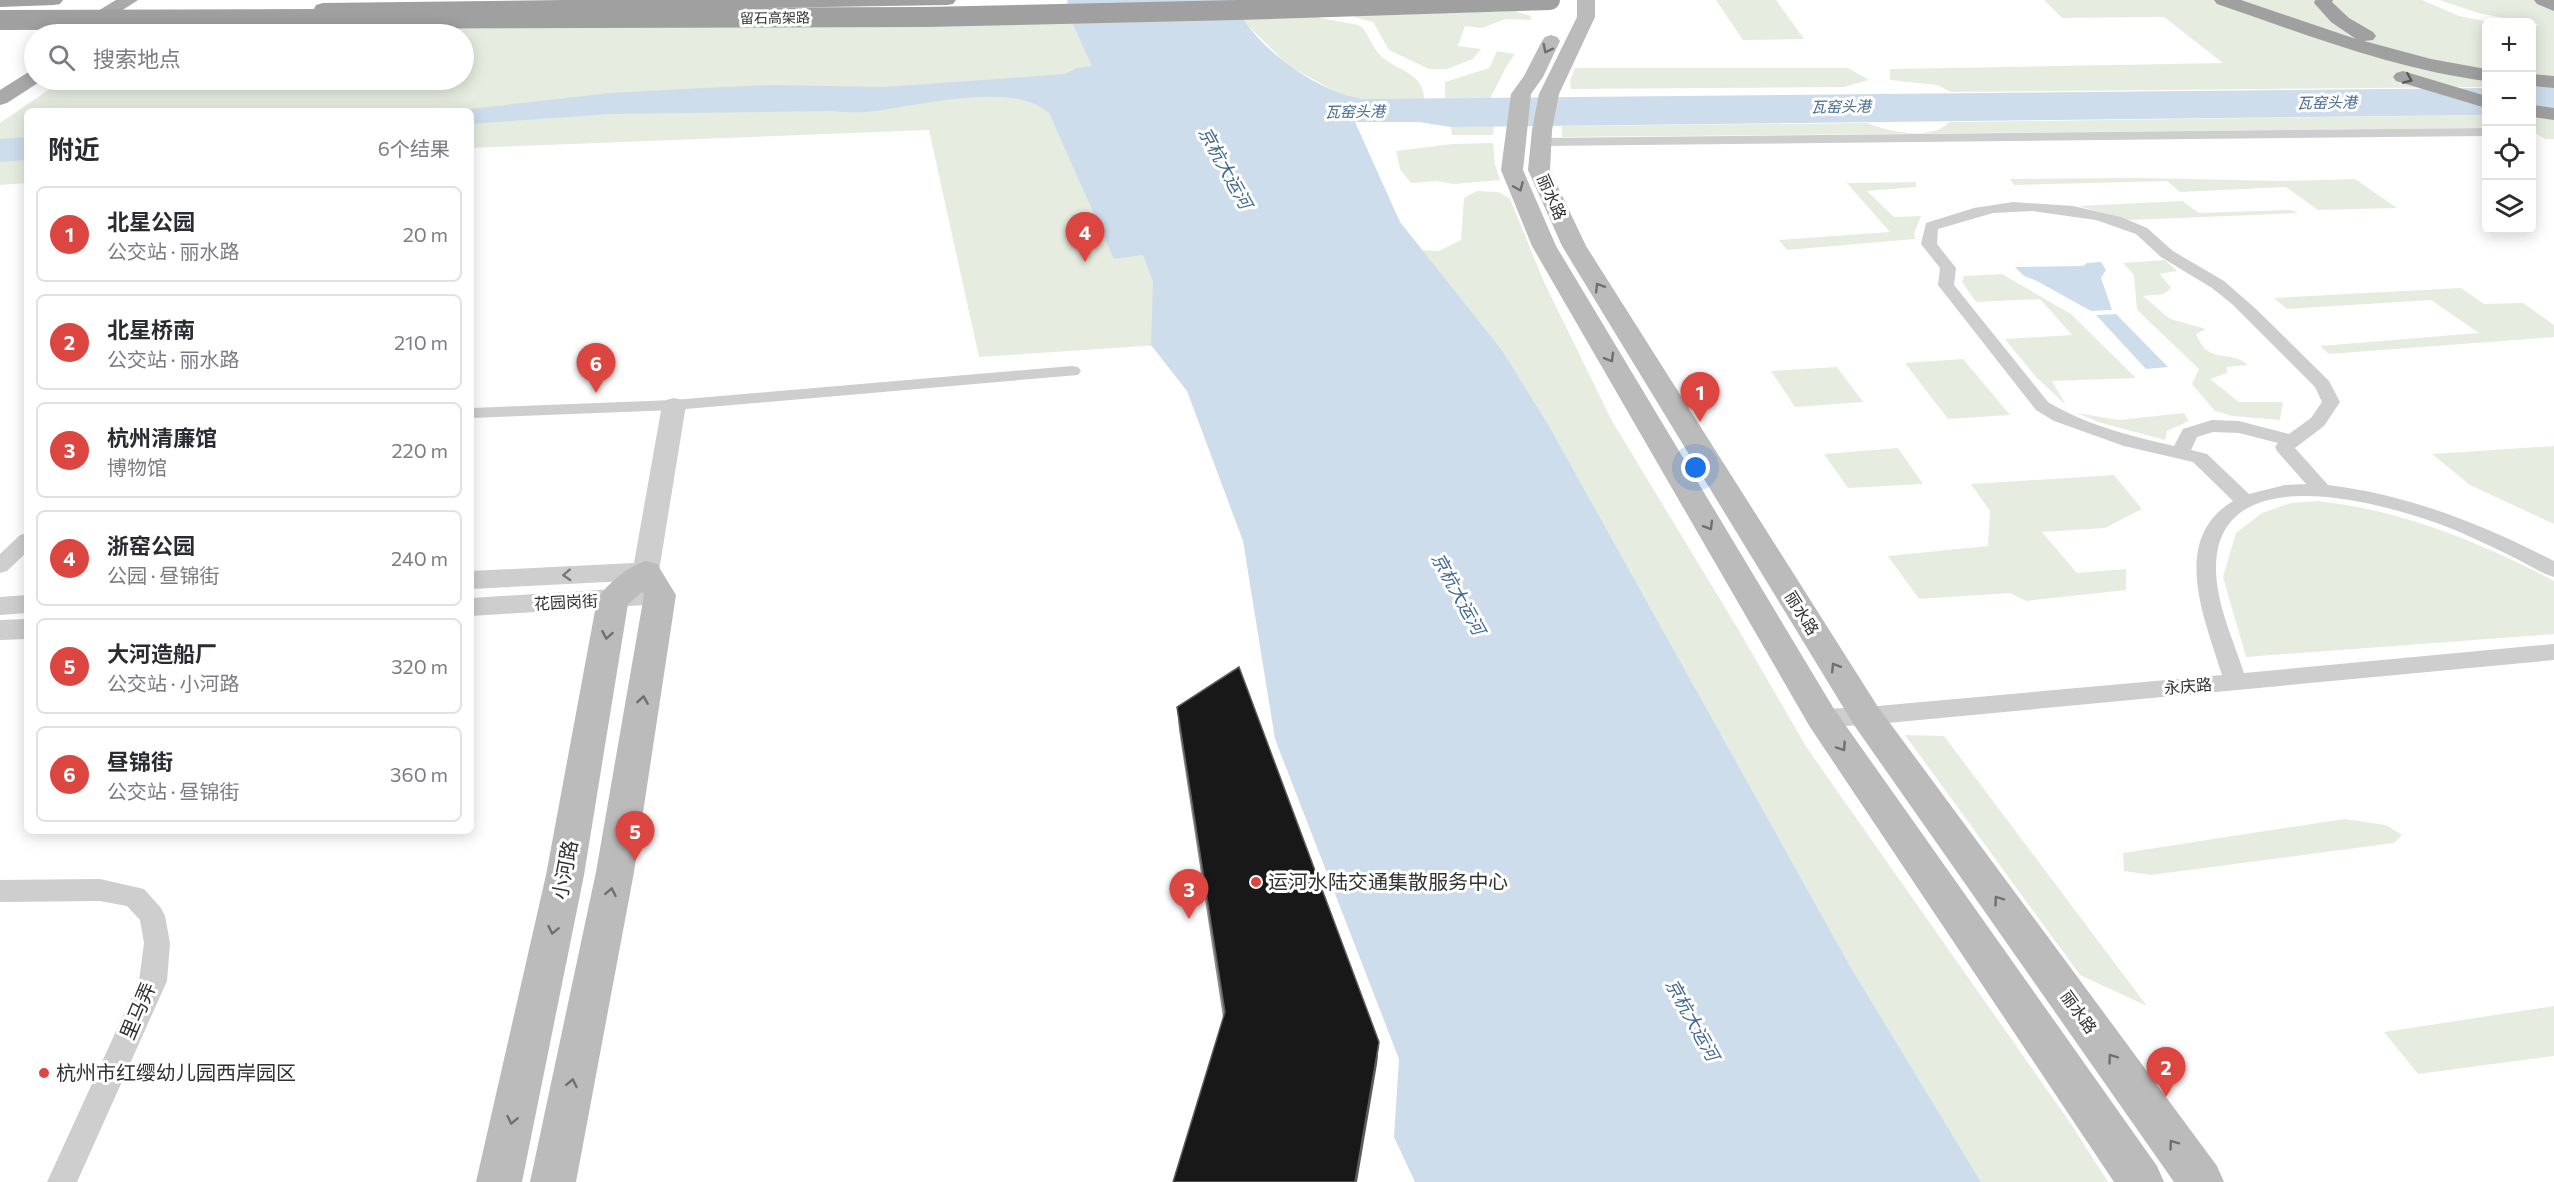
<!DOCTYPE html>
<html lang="zh">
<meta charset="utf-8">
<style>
:root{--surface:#fff;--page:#f7f7f7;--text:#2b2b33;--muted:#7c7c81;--line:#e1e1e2;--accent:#db4641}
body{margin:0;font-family:Commissioner,"Noto Sans SC",sans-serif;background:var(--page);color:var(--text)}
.controls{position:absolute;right:18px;top:18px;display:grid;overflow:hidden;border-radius:9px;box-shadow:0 3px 15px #0003}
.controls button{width:54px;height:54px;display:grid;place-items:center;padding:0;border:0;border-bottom:2px solid var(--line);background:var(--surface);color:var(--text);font:30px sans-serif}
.you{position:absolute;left:1696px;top:468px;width:21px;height:21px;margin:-15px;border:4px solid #fff;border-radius:50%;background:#1a73e8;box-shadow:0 0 0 9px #1a73e833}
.badge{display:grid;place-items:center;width:39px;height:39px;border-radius:50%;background:var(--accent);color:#fff;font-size:20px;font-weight:700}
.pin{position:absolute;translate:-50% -50px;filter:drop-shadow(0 2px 3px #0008)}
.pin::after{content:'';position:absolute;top:32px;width:21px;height:18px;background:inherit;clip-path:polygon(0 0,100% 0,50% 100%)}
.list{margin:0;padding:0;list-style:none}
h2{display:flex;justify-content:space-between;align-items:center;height:78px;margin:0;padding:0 24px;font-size:26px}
h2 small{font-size:20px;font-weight:400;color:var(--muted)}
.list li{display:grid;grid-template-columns:39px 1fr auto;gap:18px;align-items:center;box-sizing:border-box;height:96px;margin:0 12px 12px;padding:0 12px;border:2px solid var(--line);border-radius:9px}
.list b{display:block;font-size:22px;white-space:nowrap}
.list p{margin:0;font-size:20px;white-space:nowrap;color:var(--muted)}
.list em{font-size:20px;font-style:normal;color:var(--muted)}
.icon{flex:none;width:33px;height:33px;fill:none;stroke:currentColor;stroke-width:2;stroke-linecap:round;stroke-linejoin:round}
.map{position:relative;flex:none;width:2554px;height:1182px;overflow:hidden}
.search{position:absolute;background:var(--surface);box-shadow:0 3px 15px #0003;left:24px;top:24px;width:450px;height:66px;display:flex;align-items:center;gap:15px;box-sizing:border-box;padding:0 21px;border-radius:33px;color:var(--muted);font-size:22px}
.panel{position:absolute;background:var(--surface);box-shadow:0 3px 15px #0003;left:24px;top:108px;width:450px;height:726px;border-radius:9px}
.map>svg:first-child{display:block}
.green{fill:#e6ede0}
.water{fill:#ceddeb}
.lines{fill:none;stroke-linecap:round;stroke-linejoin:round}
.minor{fill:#cecece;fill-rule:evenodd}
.tertiary{fill:#cecece;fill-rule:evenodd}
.secondary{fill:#bbb;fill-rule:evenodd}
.primary{fill:#a9a9a9;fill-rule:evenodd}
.trunk{fill:#a0a0a0;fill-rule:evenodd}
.trunk-bridge{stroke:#a0a0a0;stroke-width:20}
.wall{fill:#8c8c8c}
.shaded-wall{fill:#5d5d5d}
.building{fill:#181818;stroke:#5d5d5d;stroke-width:1.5}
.oneway{stroke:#6f6f6f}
.oneway2{stroke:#585858}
.oneway3{stroke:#787878}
.poi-dot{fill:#db4641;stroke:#fff;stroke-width:2}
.labels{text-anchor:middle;stroke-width:6;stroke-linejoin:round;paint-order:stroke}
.far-street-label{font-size:14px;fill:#313131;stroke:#fff}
.far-water-label{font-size:15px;font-style:italic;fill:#436a8f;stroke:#fff}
.street-label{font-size:16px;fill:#313131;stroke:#fff}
.water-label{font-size:18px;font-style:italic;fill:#436a8f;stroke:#fff}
.near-street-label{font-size:20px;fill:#313131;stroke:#fff}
.near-poi-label{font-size:20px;fill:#313131;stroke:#fff;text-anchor:start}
</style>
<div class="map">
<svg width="2554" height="1182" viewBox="0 0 2554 1182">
<rect width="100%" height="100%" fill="#fff"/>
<!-- green -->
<path class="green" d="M1716,0H1776L1804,39L1743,40Z
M2044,0H2422L2459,16L2489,22H2486V87L1951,92L1937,85L1890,80V69L2223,63L2164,17L2062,18Z
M2439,0H2537L2554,6V87H2532V26L2541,25L2478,13Z
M1515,11L1531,16V20L1505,19L1482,28L1465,26L1458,46L1481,49L1473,59L1447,69H1429L1389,50L1373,22L1354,17L1359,15Z
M1305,15L1358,25L1363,28C1369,37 1374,50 1382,57C1398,71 1424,73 1424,99H1364L1343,96L1289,66L1240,18Z
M1102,19L1251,339L979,357L929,130L471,148V111H27V183L0,185V123L63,80H464V34H130L157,26Z
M1497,51L1515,54C1504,68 1499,83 1490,98H1445V82L1489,68Z
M1575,68H1848L1869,80L1844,87L1571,89L1570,81Z
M2486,115V128L1562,137V126L1868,123C1888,132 1933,141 1949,122Z
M2532,115H2554V139H2545L2532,131Z
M1494,126L1493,135H1452L1451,127Z
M1493,143L1495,165L1500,180L1454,184L1437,181L1411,183L1400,169L1396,151L1452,144Z
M2139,178L2286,181L2355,179L2397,208L2318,210L2286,187L2180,192L2167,181L2014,185L2010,179Z
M1916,182V187L1867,191L1894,217L1921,216L1914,234L1915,239L1787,250L1779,240L1890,232L1847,183Z
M1477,191L1499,192L1510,199L1544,282L1612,421L1738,629L1807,748L2071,1124L2108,1182H1981L1850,966L1548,424L1502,350L1422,250L1439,251L1461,240L1464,198Z
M2182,201L2199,213L2291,210L2298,213L2130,220L2078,206Z
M2165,260L2177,271L2160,274L2171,288L2164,294L2143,296L2170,319L2206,329L2196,334C2209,367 2230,348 2248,365L2227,367V373L2210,379L2239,402H2283L2280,420L2232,416L2215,411L2192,384L2199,369L2137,310L2134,275L2123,263Z
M2002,274L2071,314L2136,378L2052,381L2066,405L2035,376L2005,339L2072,335L2040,299L1976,302L1962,282L1964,276Z
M2461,288L2484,304L2523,303L2554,325V337L2329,354L2320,346L2479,333L2431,300L2287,309L2274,298Z
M1963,359L2010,415L1948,419L1905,363Z
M1837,367L1863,402L1795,407L1771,371Z
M2077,413L2119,420L2184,413L2189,421L2167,431L2165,440L2098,422Z
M2554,446V524L2470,485L2432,454Z
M1898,448L1923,484L1848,488L1824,454Z
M2114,475L2142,509L2105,528L2042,532L2077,573L2126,569V590L2026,601L2010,593L1919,599L1888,556L1988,546L1990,511L1971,484Z
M2318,501C2401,510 2480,542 2554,581V634L2246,657L2223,577L2236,533L2262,513L2291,503Z
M1905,735L1944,736L2147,1006L2080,975Z
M2344,819L2386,825L2402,835L2394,843L2151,875L2124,871L2123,853Z
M2554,1006V1056L2418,1074L2384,1032Z"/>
<!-- water -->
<path class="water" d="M1067,0H1232C1252,45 1316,93 1364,99L2486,88V115L1451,127L1419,122H1355L1400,222L1502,350L1548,424L1850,966L1981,1182H1415L1394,1137L1399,1059L1275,739L1243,541L1187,391L1151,345L1153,282L1143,255L1114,259L1049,113C1012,79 912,108 865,112C854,113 843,112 832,111L611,114L471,124V111H452L610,93L682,89L772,85L884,87L1065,74L1077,68L1092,66L1070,18Z
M2532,87H2554V115H2532Z
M27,137V160L0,162V139Z
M2101,262L2106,270L2101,278L2112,310L2091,311L2037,281L2024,276L2015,267L2083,266L2087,263Z
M2116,314L2168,367L2146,369L2096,315Z"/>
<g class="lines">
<!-- minor -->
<path class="minor" d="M2486,128V136L1541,146L1534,142L1541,138Z
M2013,202L2073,206L2121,217L2147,228L2173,251L2224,281L2256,309L2329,381L2340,402L2324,426L2295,448L2328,485C2409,495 2482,524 2554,561V577C2541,573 2529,565 2517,559C2497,549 2476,539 2455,530C2398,507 2233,456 2217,553C2211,593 2232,636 2244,673L2554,644V660L1866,725L1822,727L1814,724L1810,718L1814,712L1822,709L1866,707L2222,675C2205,619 2169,540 2233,501L2193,462L2124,446L2054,421L2036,410L1938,285L1940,268L1921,244L1926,223L1974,208ZM2032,211L2096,220L2136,234L2161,257L2212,288L2232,304L2315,387L2322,402L2311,418L2289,434L2239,421L2212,420L2183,429L2174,446C2131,436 2086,425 2048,402L1954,285L1956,268L1937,244L1938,229L1993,213ZM2213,432L2239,433L2278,443L2275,447L2277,451L2306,484L2285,485L2249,494L2207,454L2191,450L2197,437Z
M1072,366L1078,367L1081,371L1078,375L674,410L471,418V408L674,400Z
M27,533V552L7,571L0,573V554L20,535Z
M100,879L144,889L161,908L165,916L170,943L167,981L77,1182H47L139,981L144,943L140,920L127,906L100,901L0,902V880Z"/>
<!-- tertiary -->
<path class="tertiary" d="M674,398L682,400L686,405L659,571L655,577L646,580L471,589V571L634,563L662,405L666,400Z
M660,586L670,588L674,595L670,602L660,604L471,616V598Z
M27,595V613L0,615V597Z
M27,619V639L0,640V620Z"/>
<!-- secondary -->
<path class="secondary" d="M1577,0H1595V17L1559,94L1552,130L1550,170L1586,246L1878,707L2217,1166L2224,1182H2174L1854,725L1562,246L1528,170L1532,130L1539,94L1577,17Z
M1551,35L1557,37L1560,41L1543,77L1531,94L1523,170L1556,246L1834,709L2157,1166L2164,1182H2114L1810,727L1532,246L1501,170L1511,94L1524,76L1542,41L1545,37Z
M646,561L657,564L676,595L634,872L576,1182H530L596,872L644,595L642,592L628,604L584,875L522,1182H476L546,875L597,600C607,584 628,566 646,561Z"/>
<!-- primary -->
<path class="primary" d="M116,0H138L86,34H63L66,30Z
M34,71V80H42L41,81L7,103L0,105V90L27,73Z"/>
<!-- trunk -->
<path class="trunk" d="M0,0H63L60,4L54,5L0,7Z
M565,0H956L953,4L947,5L323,15L316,13L314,9L316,5L323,3Z
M2214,0H2241L2356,39L2331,22L2314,3L2315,0H2333L2332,2L2349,18L2373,32L2376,36L2373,40L2364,41L2431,59L2486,69V81C2393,69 2305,34 2217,4Z
M2534,0H2554V11L2537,4Z
M2403,71L2486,96V108L2396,81L2393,77L2396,73Z
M2532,74L2554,76V88L2532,86Z
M2532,105L2554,108V120L2532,117Z"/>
<!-- trunk-bridge -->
<path class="trunk-bridge" d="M0,20L925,17L1237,10L1550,0"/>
</g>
<!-- wall -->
<path class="wall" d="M1177,707L1379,1042L1377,1064L1223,1017L1179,730Z"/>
<!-- shaded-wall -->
<path class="shaded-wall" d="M1379,1042L1377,1064L1357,1182H1355Z"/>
<!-- building -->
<path class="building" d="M1239,667L1379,1042L1355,1182H1173L1225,1012L1177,707Z"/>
<!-- one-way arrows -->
<defs><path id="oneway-chevron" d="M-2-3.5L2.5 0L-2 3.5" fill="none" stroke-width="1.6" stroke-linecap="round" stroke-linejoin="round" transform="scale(1.5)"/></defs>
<g class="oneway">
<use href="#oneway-chevron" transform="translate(1547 49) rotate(117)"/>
<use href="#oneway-chevron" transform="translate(1519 187) rotate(67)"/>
<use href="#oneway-chevron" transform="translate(1599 287) rotate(-122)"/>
<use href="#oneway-chevron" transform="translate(1610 358) rotate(60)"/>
<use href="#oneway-chevron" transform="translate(1709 526) rotate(59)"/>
<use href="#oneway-chevron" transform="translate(607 635) rotate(100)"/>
<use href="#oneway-chevron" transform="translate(1835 667) rotate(-122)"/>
<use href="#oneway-chevron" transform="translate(643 700) rotate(-81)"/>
<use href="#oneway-chevron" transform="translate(1842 747) rotate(56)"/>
<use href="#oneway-chevron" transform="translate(611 892) rotate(-79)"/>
<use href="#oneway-chevron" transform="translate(1998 900) rotate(-126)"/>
<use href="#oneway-chevron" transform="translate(553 930) rotate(102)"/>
<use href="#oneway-chevron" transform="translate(2112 1058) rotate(-126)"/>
<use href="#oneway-chevron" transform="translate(572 1083) rotate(-79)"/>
<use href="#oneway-chevron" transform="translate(512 1120) rotate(102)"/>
<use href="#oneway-chevron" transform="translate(2173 1144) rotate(-126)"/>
</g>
<use class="oneway2" href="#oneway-chevron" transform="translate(2408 79) rotate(23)"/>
<use class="oneway3" href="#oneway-chevron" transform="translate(567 575) rotate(177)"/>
<!-- markers -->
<g class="poi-dot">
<circle cx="1256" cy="882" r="6"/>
<circle cx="44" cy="1073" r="6"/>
</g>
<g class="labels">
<!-- far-street labels -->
<g class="far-street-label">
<text transform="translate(775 18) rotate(-1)" y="5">留石高架路</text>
</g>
<!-- far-water labels -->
<g class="far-water-label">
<text transform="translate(2327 103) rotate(-1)" y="5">瓦窑头港</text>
<text transform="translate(1841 107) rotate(-1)" y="5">瓦窑头港</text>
<text transform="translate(1355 112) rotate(-1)" y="5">瓦窑头港</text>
</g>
<!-- street labels -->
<g class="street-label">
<text transform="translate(1552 197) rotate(66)" y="6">丽水路</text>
<text transform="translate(566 602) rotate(-3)" y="6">花园岗街</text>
<text transform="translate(1802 613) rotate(58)" y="6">丽水路</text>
<text transform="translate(2188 686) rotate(-5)" y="6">永庆路</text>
<text transform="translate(2079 1012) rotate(54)" y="6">丽水路</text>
</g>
<!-- water labels -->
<g class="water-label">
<text transform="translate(1225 168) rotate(61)" y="6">京杭大运河</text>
<text transform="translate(1458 594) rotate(61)" y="6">京杭大运河</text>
<text transform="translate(1692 1020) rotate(61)" y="6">京杭大运河</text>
</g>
<!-- near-street labels -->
<g class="near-street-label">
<text transform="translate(565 870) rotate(-79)" y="7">小河路</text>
<text transform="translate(138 1011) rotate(-67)" y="7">里马弄</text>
</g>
<!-- near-poi labels -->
<g class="near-poi-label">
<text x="1268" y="889">运河水陆交通集散服务中心</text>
<text x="56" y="1080">杭州市红缨幼儿园西岸园区</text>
</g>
</g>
</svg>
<div class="controls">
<button>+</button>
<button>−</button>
<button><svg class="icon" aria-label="locate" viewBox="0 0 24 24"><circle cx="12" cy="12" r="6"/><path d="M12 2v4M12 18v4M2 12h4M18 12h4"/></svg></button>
<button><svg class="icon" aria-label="layers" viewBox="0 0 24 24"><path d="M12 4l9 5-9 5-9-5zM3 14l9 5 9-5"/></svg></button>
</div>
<div class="you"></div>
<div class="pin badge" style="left:1700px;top:422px">1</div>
<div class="pin badge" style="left:2166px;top:1097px">2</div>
<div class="pin badge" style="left:1189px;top:919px">3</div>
<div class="pin badge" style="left:1085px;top:262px">4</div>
<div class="pin badge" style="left:635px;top:861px">5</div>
<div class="pin badge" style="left:596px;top:393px">6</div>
<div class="search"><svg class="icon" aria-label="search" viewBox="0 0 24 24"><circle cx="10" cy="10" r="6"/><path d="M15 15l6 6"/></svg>搜索地点</div>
<section class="panel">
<h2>附近<small>6个结果</small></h2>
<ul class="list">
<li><span class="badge">1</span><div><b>北星公园</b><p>公交站 · 丽水路</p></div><em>20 m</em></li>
<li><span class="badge">2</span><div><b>北星桥南</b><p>公交站 · 丽水路</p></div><em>210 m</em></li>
<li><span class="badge">3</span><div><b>杭州清廉馆</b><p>博物馆</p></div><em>220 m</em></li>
<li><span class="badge">4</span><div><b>浙窑公园</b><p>公园 · 昼锦街</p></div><em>240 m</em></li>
<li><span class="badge">5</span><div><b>大河造船厂</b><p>公交站 · 小河路</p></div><em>320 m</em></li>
<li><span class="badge">6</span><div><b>昼锦街</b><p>公交站 · 昼锦街</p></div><em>360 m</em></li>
</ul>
</section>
</div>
